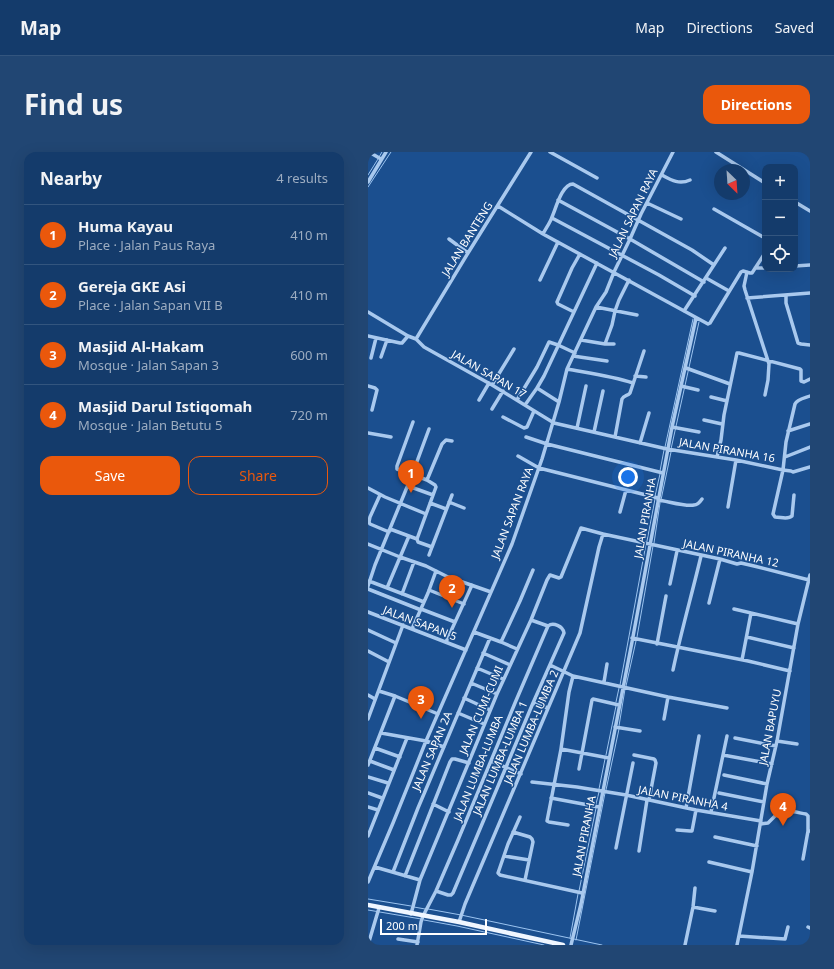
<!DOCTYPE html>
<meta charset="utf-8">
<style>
:root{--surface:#143b6b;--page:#214673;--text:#f1f3f6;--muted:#9dadc1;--line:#33557e;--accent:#ea580c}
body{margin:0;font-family:"Noto Sans",sans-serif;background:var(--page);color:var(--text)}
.controls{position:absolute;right:12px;top:12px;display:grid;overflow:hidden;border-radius:8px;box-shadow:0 4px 16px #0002}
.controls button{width:36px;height:36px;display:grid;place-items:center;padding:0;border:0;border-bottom:1px solid var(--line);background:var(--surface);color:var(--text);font:20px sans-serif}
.compass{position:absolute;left:346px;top:12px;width:36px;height:36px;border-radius:50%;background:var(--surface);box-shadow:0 4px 16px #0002;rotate:155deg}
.scale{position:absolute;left:12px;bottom:10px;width:107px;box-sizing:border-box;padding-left:4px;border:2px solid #fff;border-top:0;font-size:11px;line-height:14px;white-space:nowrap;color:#fff;-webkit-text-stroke:3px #1b4f8f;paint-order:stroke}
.you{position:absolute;left:260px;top:325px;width:14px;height:14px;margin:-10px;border:3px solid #fff;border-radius:50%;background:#1a73e8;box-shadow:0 0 0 6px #1a73e833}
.badge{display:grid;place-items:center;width:26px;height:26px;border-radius:50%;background:var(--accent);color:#fff;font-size:13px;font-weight:700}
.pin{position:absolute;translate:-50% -33px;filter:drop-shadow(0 1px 2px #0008)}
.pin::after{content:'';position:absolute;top:21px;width:14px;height:12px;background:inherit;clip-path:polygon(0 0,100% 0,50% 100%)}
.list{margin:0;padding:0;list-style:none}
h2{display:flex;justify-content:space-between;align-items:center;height:52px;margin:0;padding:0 16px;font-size:17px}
h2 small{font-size:13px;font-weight:400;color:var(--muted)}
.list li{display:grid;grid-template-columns:26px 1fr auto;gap:12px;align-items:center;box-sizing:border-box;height:60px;padding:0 16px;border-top:1px solid var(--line)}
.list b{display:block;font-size:15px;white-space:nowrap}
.list p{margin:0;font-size:13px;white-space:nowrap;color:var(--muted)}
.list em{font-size:13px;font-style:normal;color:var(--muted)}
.actions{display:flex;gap:8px;padding:12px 16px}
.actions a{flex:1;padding:9px 0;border:1px solid var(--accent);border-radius:12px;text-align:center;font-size:14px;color:var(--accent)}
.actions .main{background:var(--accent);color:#fff}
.icon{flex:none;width:22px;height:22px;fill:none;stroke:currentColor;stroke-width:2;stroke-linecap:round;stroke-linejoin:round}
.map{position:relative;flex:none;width:442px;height:793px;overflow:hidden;border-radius:12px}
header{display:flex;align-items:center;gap:24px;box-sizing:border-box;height:56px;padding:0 20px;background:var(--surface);border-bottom:1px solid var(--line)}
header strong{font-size:19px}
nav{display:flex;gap:22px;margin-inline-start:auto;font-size:14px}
.intro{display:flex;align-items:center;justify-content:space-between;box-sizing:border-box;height:96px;padding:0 24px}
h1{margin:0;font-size:28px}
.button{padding:10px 18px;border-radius:12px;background:var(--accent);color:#fff;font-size:14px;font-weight:700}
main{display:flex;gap:24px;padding:0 24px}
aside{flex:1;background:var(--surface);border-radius:12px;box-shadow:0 4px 16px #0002}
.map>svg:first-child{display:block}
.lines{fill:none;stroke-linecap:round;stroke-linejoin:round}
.stream{stroke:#9cc4f0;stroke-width:1}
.minor{stroke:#a9c9ee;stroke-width:3.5}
.major{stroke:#f0f6ff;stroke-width:4.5}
.labels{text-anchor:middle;stroke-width:3;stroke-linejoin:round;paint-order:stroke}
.street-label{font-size:11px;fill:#fff;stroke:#1b4f8f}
</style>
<header>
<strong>Map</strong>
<nav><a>Map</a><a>Directions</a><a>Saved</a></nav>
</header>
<div class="intro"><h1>Find us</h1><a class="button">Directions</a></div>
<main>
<aside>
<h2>Nearby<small>4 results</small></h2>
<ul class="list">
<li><span class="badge">1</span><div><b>Huma Kayau</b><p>Place · Jalan Paus Raya</p></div><em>410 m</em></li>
<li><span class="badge">2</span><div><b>Gereja GKE Asi</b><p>Place · Jalan Sapan VII B</p></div><em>410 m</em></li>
<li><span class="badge">3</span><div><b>Masjid Al-Hakam</b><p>Mosque · Jalan Sapan 3</p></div><em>600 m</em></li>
<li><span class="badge">4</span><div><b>Masjid Darul Istiqomah</b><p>Mosque · Jalan Betutu 5</p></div><em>720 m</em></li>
</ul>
<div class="actions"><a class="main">Save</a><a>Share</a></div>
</aside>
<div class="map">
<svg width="442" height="793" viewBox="0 0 442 793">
<rect width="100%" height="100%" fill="#1b4f8f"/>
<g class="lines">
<!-- stream -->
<path class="stream" d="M11,5L14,0
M0,23L10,7
M0,35L23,0
M297,295L325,167
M303,297L331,170
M292,319L296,298
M287,344L292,322
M293,348L303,300
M279,389L287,347
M286,391L292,351
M269,485L285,394
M252,533L278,392
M258,534L268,489
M248,550L251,536
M251,574L257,537
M238,603L248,554
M231,637L237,607
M238,638L251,577
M228,652L231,640
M211,739L228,656
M0,747L43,754
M46,755L57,757
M60,757L93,763L234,793
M0,758L53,767
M56,768L89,774L176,793
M202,786L210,742
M208,788L237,641"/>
<!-- minor -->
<path class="minor" d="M1,0L13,7
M182,0L229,26
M348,0L397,31
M294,23C303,28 311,33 322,28
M0,30L18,0
M190,48L262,87L336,130
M427,50L442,59
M279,51L313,67
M130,54L175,82L340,172L342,171L373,120L375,119L382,121H384L397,101
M346,57L397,86
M184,66L291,123L327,144
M175,82C178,76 182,71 184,65C188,56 194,32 205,32L324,98L346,113
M81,87L100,101
M427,114L442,113
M387,116H397
M379,120L376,134L377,138L401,212L400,228L397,243
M338,126L361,139
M172,128L190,90
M418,143V151L430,191L433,192L442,193
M379,146L442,141
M228,155L269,163
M316,159L357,96
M0,160L40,184L48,187L100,101L163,0
M206,160L190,152L189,150L204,116L212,102
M0,184L32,191H34L40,184
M48,187L56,195L124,233L186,271L299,297L368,308L415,318L405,362L407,365C413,365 420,368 424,364L426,343
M213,188L237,192H246
M237,192L244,173L247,159L251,148L261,128
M205,204L239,209
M13,205L19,188
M3,206L8,186
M318,216L362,232
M199,217C221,221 244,224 265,231
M267,224L278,225
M124,233L146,197
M0,234L7,236L9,238L4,258
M313,234L330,238
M442,244C437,246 429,247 427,252L418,290L415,318L423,319L425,320L442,315
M343,245L359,249
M111,248L121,231
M149,248L169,215L181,190L190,193L207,201
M191,250L169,236L176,224L229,111
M157,253L169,236
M124,257L135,239
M135,265L156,276L159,275L166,259
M336,268L354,272
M45,270L29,314V317L59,328L67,333L68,335L49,387L50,390L64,395L84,343
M304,275L331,280
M209,276L218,234
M420,279L442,272
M226,280L235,239
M0,281L23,285
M158,285L179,292L295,321
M247,285L254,247C256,243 260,244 262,241L276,199
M272,291L281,261
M150,304L171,316L290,346
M349,305L353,288L356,263L369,201H371L432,217L433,218V229L436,230L442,227
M417,305L442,295
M59,328L74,292L78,288L84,289
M40,334L65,343
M0,336L17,345L58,362
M12,343L2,365L1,370L2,372L21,380
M290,348C299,349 318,355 326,353C330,353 332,350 334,347
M81,350L96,356
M62,351L78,357
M360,355L368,308
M252,360L258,338
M22,377L49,387
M0,392L32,405L58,414L80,425L123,440
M61,403L64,395
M1,429L56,450
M302,432L309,399
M0,434L7,413L44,323L61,277
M19,436L41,384
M0,437L53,458
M61,438L96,452
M34,442L46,410
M341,451L352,407
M53,457L87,470
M366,457L430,472
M0,460L98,498
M163,468L180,474
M44,477L60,441L68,419
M0,478L28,491
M106,480L133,490L149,497
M379,485L426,496
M264,486L380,509L422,519
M78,490L104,433
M133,490L152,449L165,418
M289,492L298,444
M0,499L21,510
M115,501L142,513
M374,508L383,461
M182,513L205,524
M109,516L135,527
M305,518C313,480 324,442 333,404
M236,530L239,512
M103,531L129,542
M11,539L27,544L70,562
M0,543L7,547
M96,546L122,558
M165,551L180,556
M90,561L116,572
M0,567L35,473
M296,567L300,545
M247,575L272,579
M13,581L58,589L76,595
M367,586L408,594
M409,589L429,592
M7,596L32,605
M193,597L201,540L205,524L300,545L359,556
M266,603L286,607L287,608L288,611L281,648
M355,603L404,612
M2,609L26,618
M123,609L153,622
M0,613L27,544
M211,617L224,548L225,547L251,553
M356,623L399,632
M0,625L20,631
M164,630L209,635L258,643L328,658L393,669
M0,641L14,646
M351,641L396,650
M183,646L231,655
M65,652L81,660
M0,655L10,658
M318,656L331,584
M343,660L359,584
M152,665L140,692L130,721L132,723L214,741
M393,672L400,671C403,668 406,665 409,662C416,656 430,661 438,662L440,664V679H442
M200,673L181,670L179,669L193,597L241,606
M309,678L322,679H324L328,658
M145,680L162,685L164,687L165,690L157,728
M0,684L39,586
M347,685L389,694
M248,696L265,611
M271,699L279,648
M136,704L161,708
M435,707L440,679
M341,710L384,720
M7,715L52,728
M25,720L50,656L122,486
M37,724L82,610L84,607H87L101,611
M0,730L25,671L58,589L144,392L174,307L191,250L199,217L228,155L238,140L246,120L262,87L273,62L305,0
M68,739L80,743H83L85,741L165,551L196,481C195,474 185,470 180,474
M325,755L347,759
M43,762L52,728L129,542L163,468L179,428L182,423L191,426L193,425L213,376L235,382L352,407L369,412L373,411L386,414L441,428
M91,770L97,752L212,481L231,395L235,382
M440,775L442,776
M371,784L417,787L420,775
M30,787L50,790
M0,793L11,756
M49,793L53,770L55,764L68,739L90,688L147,551L180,474
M203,793L213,752L264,490L304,275L328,166
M317,793L325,755L327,736
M369,793L384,720L399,632L409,589L430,472L442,423"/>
<!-- major -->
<path class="major" d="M0,753L91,770L195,793"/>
</g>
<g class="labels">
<!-- street labels -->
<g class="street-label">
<text transform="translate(265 61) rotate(-64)" y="4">JALAN SAPAN RAYA</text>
<text transform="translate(99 87) rotate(-58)" y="4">JALAN BANTENG</text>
<text transform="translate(121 222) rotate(30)" y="4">JALAN SAPAN 17</text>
<text transform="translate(359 298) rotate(10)" y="4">JALAN PIRANHA 16</text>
<text transform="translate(144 361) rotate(-69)" y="4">JALAN SAPAN RAYA</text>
<text transform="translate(277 366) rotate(-80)" y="4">JALAN PIRANHA</text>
<text transform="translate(363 401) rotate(12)" y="4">JALAN PIRANHA 12</text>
<text transform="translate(52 471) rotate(21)" y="4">JALAN SAPAN 5</text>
<text transform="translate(113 558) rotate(-67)" y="4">JALAN CUMI-CUMI</text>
<text transform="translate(163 575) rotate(-67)" y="4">JALAN LUMBA-LUMBA 2</text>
<text transform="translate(402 575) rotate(-79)" y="4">JALAN BAPUYU</text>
<text transform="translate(64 599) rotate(-67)" y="4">JALAN SAPAN 2A</text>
<text transform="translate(132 606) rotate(-67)" y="4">JALAN LUMBA-LUMBA 1</text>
<text transform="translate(110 616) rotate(-68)" y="4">JALAN LUMBA-LUMBA</text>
<text transform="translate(315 646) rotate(11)" y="4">JALAN PIRANHA 4</text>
<text transform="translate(216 684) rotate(-79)" y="4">JALAN PIRANHA</text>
</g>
</g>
</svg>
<div class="controls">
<button>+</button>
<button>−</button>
<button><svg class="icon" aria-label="locate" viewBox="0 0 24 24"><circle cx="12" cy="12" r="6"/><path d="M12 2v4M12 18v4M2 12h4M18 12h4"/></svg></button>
</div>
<svg class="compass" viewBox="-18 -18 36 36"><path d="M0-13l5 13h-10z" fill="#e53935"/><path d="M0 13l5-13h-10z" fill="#9dadc1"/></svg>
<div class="scale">200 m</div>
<div class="you"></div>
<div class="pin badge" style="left:43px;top:341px">1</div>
<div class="pin badge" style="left:84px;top:456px">2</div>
<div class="pin badge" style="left:53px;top:567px">3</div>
<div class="pin badge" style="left:415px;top:674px">4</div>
</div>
</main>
